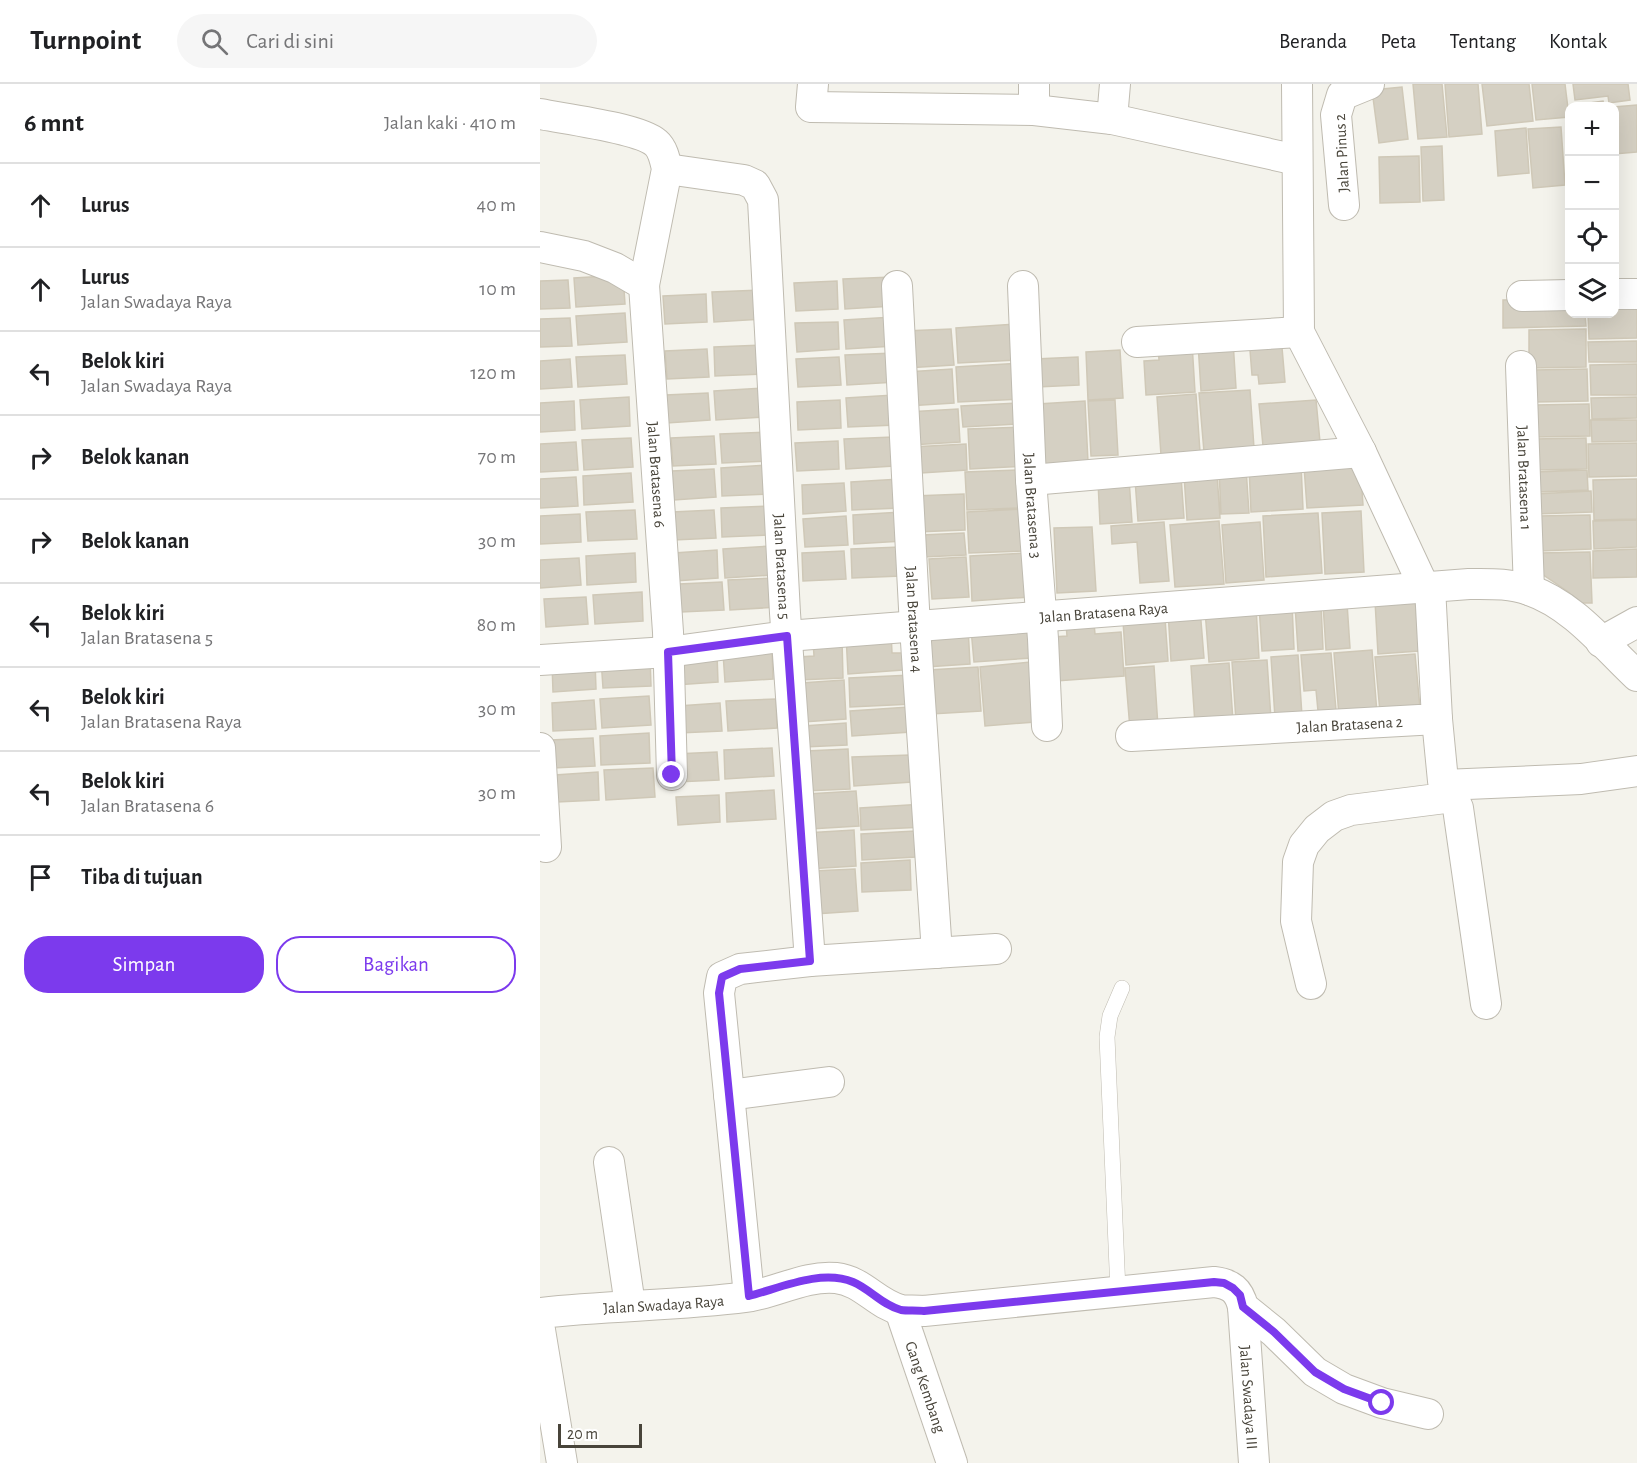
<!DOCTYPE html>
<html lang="id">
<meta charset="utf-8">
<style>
:root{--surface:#fff;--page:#f6f6f6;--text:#202124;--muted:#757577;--line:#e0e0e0;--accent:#7c3aed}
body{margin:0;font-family:"Alegreya Sans",sans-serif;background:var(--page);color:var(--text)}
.controls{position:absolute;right:18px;top:18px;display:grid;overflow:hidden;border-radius:12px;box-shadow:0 6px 24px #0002}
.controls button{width:54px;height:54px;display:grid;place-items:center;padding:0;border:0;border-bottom:2px solid var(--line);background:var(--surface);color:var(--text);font:30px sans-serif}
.scale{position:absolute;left:18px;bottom:15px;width:84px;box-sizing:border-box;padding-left:6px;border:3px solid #48443a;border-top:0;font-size:16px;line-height:21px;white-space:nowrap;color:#48443a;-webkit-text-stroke:4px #fff;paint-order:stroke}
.stop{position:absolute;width:18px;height:18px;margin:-14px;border:4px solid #7c3aed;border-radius:50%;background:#fff}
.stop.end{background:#7c3aed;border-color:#fff;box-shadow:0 2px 6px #0008}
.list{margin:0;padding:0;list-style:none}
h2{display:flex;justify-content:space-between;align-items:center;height:78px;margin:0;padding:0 24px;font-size:26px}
h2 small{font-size:20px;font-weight:400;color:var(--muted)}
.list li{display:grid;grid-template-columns:39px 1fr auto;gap:18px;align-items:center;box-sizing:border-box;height:84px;padding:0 24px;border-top:2px solid var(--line)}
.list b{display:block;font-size:22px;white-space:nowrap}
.list p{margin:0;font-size:20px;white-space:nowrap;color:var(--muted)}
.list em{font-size:20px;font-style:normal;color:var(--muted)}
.actions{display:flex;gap:12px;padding:18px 24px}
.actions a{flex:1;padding:14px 0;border:2px solid var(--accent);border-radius:24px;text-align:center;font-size:21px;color:var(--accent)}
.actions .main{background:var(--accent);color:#fff}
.icon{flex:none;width:33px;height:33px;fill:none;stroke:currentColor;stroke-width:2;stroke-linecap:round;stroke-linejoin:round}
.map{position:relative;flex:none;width:1097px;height:1379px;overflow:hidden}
header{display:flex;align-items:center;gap:36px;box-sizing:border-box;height:84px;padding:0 30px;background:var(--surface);border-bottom:2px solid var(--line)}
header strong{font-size:28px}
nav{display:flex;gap:33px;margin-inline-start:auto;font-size:21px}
.search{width:420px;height:54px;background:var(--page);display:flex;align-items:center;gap:15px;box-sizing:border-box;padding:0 21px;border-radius:33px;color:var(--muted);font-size:22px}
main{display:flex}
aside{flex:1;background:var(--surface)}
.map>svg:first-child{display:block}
.building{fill:#d5d0c3;stroke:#cfc8b7;stroke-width:1.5}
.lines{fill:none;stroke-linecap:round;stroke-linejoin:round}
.service-casing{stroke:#bfbbb0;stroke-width:16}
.minor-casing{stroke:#bfbbb0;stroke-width:32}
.service{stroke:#fff;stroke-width:15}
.minor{stroke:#fff;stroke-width:30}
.route{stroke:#7c3aed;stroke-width:8}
.labels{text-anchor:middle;stroke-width:4.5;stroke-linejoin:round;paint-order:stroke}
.street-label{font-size:16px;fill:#48443a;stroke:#fff}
</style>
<header>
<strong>Turnpoint</strong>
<div class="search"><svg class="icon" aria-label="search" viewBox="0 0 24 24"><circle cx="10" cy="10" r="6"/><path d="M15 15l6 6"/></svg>Cari di sini</div>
<nav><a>Beranda</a><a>Peta</a><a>Tentang</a><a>Kontak</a></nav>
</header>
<main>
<aside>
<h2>6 mnt<small>Jalan kaki · 410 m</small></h2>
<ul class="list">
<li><svg class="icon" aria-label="ahead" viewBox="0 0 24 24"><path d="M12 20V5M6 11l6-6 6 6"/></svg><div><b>Lurus</b></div><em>40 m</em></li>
<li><svg class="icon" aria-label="ahead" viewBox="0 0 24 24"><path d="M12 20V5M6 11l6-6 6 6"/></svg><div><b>Lurus</b><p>Jalan Swadaya Raya</p></div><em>10 m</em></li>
<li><svg class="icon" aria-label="left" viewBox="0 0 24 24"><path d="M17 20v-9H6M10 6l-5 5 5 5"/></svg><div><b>Belok kiri</b><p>Jalan Swadaya Raya</p></div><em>120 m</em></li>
<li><svg class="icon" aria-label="right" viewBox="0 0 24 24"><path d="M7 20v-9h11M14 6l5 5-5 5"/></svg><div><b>Belok kanan</b></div><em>70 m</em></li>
<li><svg class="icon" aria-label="right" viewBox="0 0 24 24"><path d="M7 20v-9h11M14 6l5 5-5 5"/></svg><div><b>Belok kanan</b></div><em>30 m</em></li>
<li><svg class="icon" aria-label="left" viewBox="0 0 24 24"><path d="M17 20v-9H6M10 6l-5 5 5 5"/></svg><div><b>Belok kiri</b><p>Jalan Bratasena 5</p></div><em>80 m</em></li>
<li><svg class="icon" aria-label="left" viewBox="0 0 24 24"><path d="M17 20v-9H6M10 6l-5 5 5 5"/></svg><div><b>Belok kiri</b><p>Jalan Bratasena Raya</p></div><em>30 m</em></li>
<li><svg class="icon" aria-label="left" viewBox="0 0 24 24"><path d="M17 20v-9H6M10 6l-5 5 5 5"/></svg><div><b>Belok kiri</b><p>Jalan Bratasena 6</p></div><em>30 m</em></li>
<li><svg class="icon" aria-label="arrive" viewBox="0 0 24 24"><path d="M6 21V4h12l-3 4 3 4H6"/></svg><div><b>Tiba di tujuan</b></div></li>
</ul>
<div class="actions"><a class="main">Simpan</a><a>Bagikan</a></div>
</aside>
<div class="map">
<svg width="1097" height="1379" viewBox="0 0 1097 1379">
<rect width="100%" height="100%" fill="#f4f3ec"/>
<!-- building -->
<path class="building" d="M873,0H902L907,53L878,55Z
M905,0H938L942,50L909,53Z
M942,0H989L993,37L947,42Z
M992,0H1025L1029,33L996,36Z
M1033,0H1088L1090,16L1069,19L1068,12L1035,16Z
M862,3L868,55L839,59L832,6Z
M1063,17L1064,22H1036V21Z
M1097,21V68L1074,70V23Z
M1021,43L1025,101L993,104L988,45Z
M986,44L989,89L958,92L955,47Z
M902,62L904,116L883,117L881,63Z
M879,72L880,118L840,119L839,73Z
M83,191L85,220L36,223L34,194Z
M352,193L353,222L305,225L303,195Z
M28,196L30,224L0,225V197Z
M297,197L298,225L256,227L254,199Z
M221,206L223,235L174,238L172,208Z
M166,210L167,238L125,240L123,212Z
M1030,215V230H1045L1046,242L963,244V216Z
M1074,221H1097V254L1049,255L1048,230H1074Z
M85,229L87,258L38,261L36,232Z
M353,233L354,262L306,265L304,236Z
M30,234L32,262L0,263V235Z
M298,238L299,265L257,268L255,239Z
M476,240L479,276L418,279L416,244Z
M411,245L414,281L366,284L364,247Z
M1046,245V283L989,284V246Z
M741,252L745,298L719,300L718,291H712L709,254Z
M693,257L696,304L661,307L658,259Z
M1097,257V278H1049L1048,258Z
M652,259L655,308L606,311L604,277L619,276L618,261Z
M223,261L225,290L175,292L174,263Z
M167,265L169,293L127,295L125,267Z
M580,266L583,314L548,316L546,268Z
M354,269L356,298L307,301L305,271Z
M85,271L87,300L38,303L36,273Z
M299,273L301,301L258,303L256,275Z
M538,273L539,301L497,303L495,275Z
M30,275L32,303L0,305V277Z
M481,279L483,315L418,318L416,283Z
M1097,280V311H1051L1050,281Z
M412,285L414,319L367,322L366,288Z
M1047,285L1048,317L995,318L994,286Z
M224,304L225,333L176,336L174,307Z
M710,306L714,364L664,368L659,309Z
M168,309L170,336L127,339L126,311Z
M656,310L660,368L621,371L617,313Z
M354,311L356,341L308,343L306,314Z
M89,313L90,342L42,345L40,316Z
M1097,313V334L1052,335L1051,314Z
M300,316L301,344L258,346L257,318Z
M575,316L578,371L551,372L548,317Z
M776,316L780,358L723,362L719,320Z
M34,317L35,346L0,348V319Z
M545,317L548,378L501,380L498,320Z
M478,319L479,340L423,343L421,322Z
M1049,320L1050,352L995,353V321Z
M418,325L420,358L370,361L367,328Z
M1051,336H1097V357L1052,358Z
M483,343L485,382L430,385L428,345Z
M229,348L231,377L182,379L180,350Z
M174,352L176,380L133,382L131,354Z
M353,353L354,382L306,385L304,355Z
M91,354L93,383L44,386L42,356Z
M1046,354L1047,385L995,386L994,355Z
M298,357L299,385L257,387L255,359Z
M36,358L38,386L0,388V360Z
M1097,359V392L1049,393L1048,360Z
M426,360L427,386L381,389L372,363Z
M820,378L823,421L767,424L764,382Z
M761,380L763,425L711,428L709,382Z
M230,381L231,410L182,412L181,384Z
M706,384L709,429L681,430L679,385Z
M174,385L176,413L134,416L132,387Z
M479,386L481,424L427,426L425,388Z
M1047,386L1048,406L997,408L996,388Z
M91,389L93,418L44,421L43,392Z
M677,389L680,434L647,436L644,391Z
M641,392L644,434L598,437L595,395Z
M36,393L38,422L0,424V395Z
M360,395L361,424L312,426L311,398Z
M589,395L592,438L560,440L558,397Z
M1097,395V435L1054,436L1053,396Z
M304,399L306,427L263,430L262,401Z
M1051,407L1052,428L995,430V410Z
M424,410L425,446L376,448L374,412Z
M230,422L231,451L182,453L181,424Z
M484,425L486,467L429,469L427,428Z
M95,426L97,455L48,457L46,428Z
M174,426L176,454L134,456L132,428Z
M821,427L824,488L785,490L782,429Z
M361,428L363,457L314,460L313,431Z
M778,429L782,489L726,493L723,432Z
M40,430L41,458L0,460V432Z
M1050,431L1051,465L999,467L998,432Z
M306,432L308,461L265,463L263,435Z
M1097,436V463L1054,465L1053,437Z
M679,437L684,500L635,503L630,441Z
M624,438L629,497L600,499L597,458L572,460L571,442Z
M720,438L724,496L686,499L682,441Z
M552,443L556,507L517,509L514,444Z
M424,449L426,471L383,473L382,451Z
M232,462L233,491L185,494L183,465Z
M360,463L361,492L312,494L311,465Z
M1097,465V493L1053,494V467Z
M177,466L178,494L135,497L134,469Z
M304,467L306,495L263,497L262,469Z
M1050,468L1052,519H1041L1027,507L999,488V469Z
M95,469L96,498L47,501L46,472Z
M487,469L490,513L432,517L430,472Z
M426,473L429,513L392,515L389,475Z
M39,474L41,501L0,504V476Z
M237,494L238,523L190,526L188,496Z
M182,498L184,526L141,528L139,500Z
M102,508L103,537L55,540L53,511Z
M46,513L48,540L6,543L4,515Z
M875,514L879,567L838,570L835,517Z
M807,519L810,564L786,566L783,520Z
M752,520L754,565L722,567L719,522Z
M781,520L783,565L758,567L755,521Z
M716,523L719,574L669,578L665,526Z
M660,525L664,574L631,577L628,527Z
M625,534L628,577L586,581L583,537Z
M554,539L555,550L581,548L584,592L516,597L513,553L527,552L526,540Z
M490,540L492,574L434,578L431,545Z
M428,543L430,580L386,583L384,546Z
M351,548L352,569H362L363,586L308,590L306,551Z
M302,555L303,594L259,596L258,573L274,572L273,557Z
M232,566L233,595L185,598L183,569Z
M832,566L837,629L799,632L794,569Z
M791,569L796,626L778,627L776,606L764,607L761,571Z
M177,570L178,598L135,601L134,572Z
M875,570L880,624L840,628L835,573Z
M758,571L762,632L735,634L731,573Z
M110,573L111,602L63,604L61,575Z
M727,576L731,635L696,637L692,578Z
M55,577L56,605L13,608L12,579Z
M490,578L495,638L445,642L440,583Z
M689,579L693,637L655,640L651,582Z
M614,582L618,643L590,645L585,584Z
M438,583L441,627L391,630L388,586Z
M371,591L373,620L310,623L309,594Z
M304,596L306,635L263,638L261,599Z
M109,612L111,641L62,644L60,615Z
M236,615L237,644L188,647L186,617Z
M54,616L56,645L13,647L12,619Z
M180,619L182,647L139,649L138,622Z
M369,623L371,648L312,652L310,627Z
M306,639L307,661L264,663L263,642Z
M109,649L110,679L61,681L60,652Z
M53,654L55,682L13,684L11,656Z
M232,664L234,692L185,695L184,666Z
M308,665L310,705L264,707L266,667Z
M177,668L179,696L136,698L135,670Z
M370,671L372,698L314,702L312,673Z
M113,684L115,713L66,716L64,686Z
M58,688L59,716L17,718L15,691Z
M234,706L236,735L187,738L186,709Z
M316,707L319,742L270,745L267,710Z
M179,711L180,738L138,741L136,713Z
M384,720L385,743L321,746L320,724Z
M314,746L316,782L267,785L265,749Z
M375,747L376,773L322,776L321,750Z
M370,776L371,806L322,808L321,779Z
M315,785L318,827L275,830L273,787Z"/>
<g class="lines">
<!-- service casing -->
<g class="service-casing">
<path id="service" d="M578,1207L567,953L570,932L582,904"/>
</g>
<!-- minor casing -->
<g class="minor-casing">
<g id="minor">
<path d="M273,0L271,23L494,26L572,35L757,76"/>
<path d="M757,0L759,248L821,368L884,503"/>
<path d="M494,26V0"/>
<path d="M0,30C25,35 99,44 116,59C123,65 125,76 127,85L104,201"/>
<path d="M572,35L575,0"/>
<path id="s1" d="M127,85L204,96L215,101L223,116L245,529L270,877L456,865"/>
<path d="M804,121L796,31L802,11L829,0"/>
<path id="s2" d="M0,163L44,172L75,184L104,201L128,548L132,691"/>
<path id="s3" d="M357,202L375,543L397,869"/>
<path id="s4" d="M483,202L491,396L503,555L507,642"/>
<path d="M1074,210H1097"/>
<path d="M982,212L1030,211"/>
<path d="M597,258L759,248"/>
<path id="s5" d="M981,282L989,506"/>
<path d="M491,396L821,368"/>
<path d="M1061,558L1097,538"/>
<path id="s6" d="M0,576L128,568L247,552L929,500C949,500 970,499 989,506C1033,521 1064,561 1097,592"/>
<path id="s7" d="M591,652L897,635L890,503"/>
<path d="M0,664L6,763"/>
<path d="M904,701L1041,695L1097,687"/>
<path d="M913,713L918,724L946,920"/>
<path d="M771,900L756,837L758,778L764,761L777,745L794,732L811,726L913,713L907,707L903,697L897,635"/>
<path d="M189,1011L289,998"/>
<path d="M69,1078L90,1221"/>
<path d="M209,1212L179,909L182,893L200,885L270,877"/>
<path d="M703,1223L734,1248L775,1288L804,1305L842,1319L888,1330"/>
<path id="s8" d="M360,1226L412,1379"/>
<path id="s9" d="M0,1229C68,1221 138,1222 206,1213C236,1209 265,1191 296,1194C323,1197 336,1220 361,1226C368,1227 376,1226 384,1227L674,1198C691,1200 699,1206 703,1223L714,1379"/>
<path d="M0,1246L22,1379"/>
</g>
</g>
<!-- service -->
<use href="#service" class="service"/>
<!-- minor -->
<use href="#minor" class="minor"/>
</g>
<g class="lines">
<!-- route -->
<path class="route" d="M132,691L128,568L247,552L270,877L200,885L182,893L179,909L209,1212C240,1204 281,1185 313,1198C330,1205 342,1221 361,1226C368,1227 376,1226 384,1227L674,1198L684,1199L693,1204L700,1211L703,1223L734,1248L775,1288L804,1305L842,1319"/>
</g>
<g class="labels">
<!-- street labels -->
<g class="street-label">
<text transform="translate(801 69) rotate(-93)" y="6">Jalan Pinus 2</text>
<text dy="6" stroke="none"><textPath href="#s2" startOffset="302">Jalan Bratasena 6</textPath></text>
<text dy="6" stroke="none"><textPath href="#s5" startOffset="112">Jalan Bratasena 1</textPath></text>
<text dy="6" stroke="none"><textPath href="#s4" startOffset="220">Jalan Bratasena 3</textPath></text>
<text dy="6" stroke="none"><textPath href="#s1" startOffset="474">Jalan Bratasena 5</textPath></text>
<text dy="6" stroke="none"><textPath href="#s6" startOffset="566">Jalan Bratasena Raya</textPath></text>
<text dy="6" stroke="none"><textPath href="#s3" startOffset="334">Jalan Bratasena 4</textPath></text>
<text dy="6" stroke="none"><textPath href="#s7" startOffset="219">Jalan Bratasena 2</textPath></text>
<text dy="6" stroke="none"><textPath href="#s9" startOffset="124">Jalan Swadaya Raya</textPath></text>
<text dy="6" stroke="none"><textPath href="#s8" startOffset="81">Gang Kembang</textPath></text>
<text dy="6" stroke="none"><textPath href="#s9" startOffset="819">Jalan Swadaya III</textPath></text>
</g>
</g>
</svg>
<div class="controls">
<button>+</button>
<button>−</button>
<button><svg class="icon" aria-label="locate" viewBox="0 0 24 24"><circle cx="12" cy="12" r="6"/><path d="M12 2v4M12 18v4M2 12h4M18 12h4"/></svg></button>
<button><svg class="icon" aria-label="layers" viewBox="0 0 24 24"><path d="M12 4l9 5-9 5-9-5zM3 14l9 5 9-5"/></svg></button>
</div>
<div class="scale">20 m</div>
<div class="stop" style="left:842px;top:1319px"></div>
<div class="stop end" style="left:132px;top:691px"></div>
</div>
</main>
